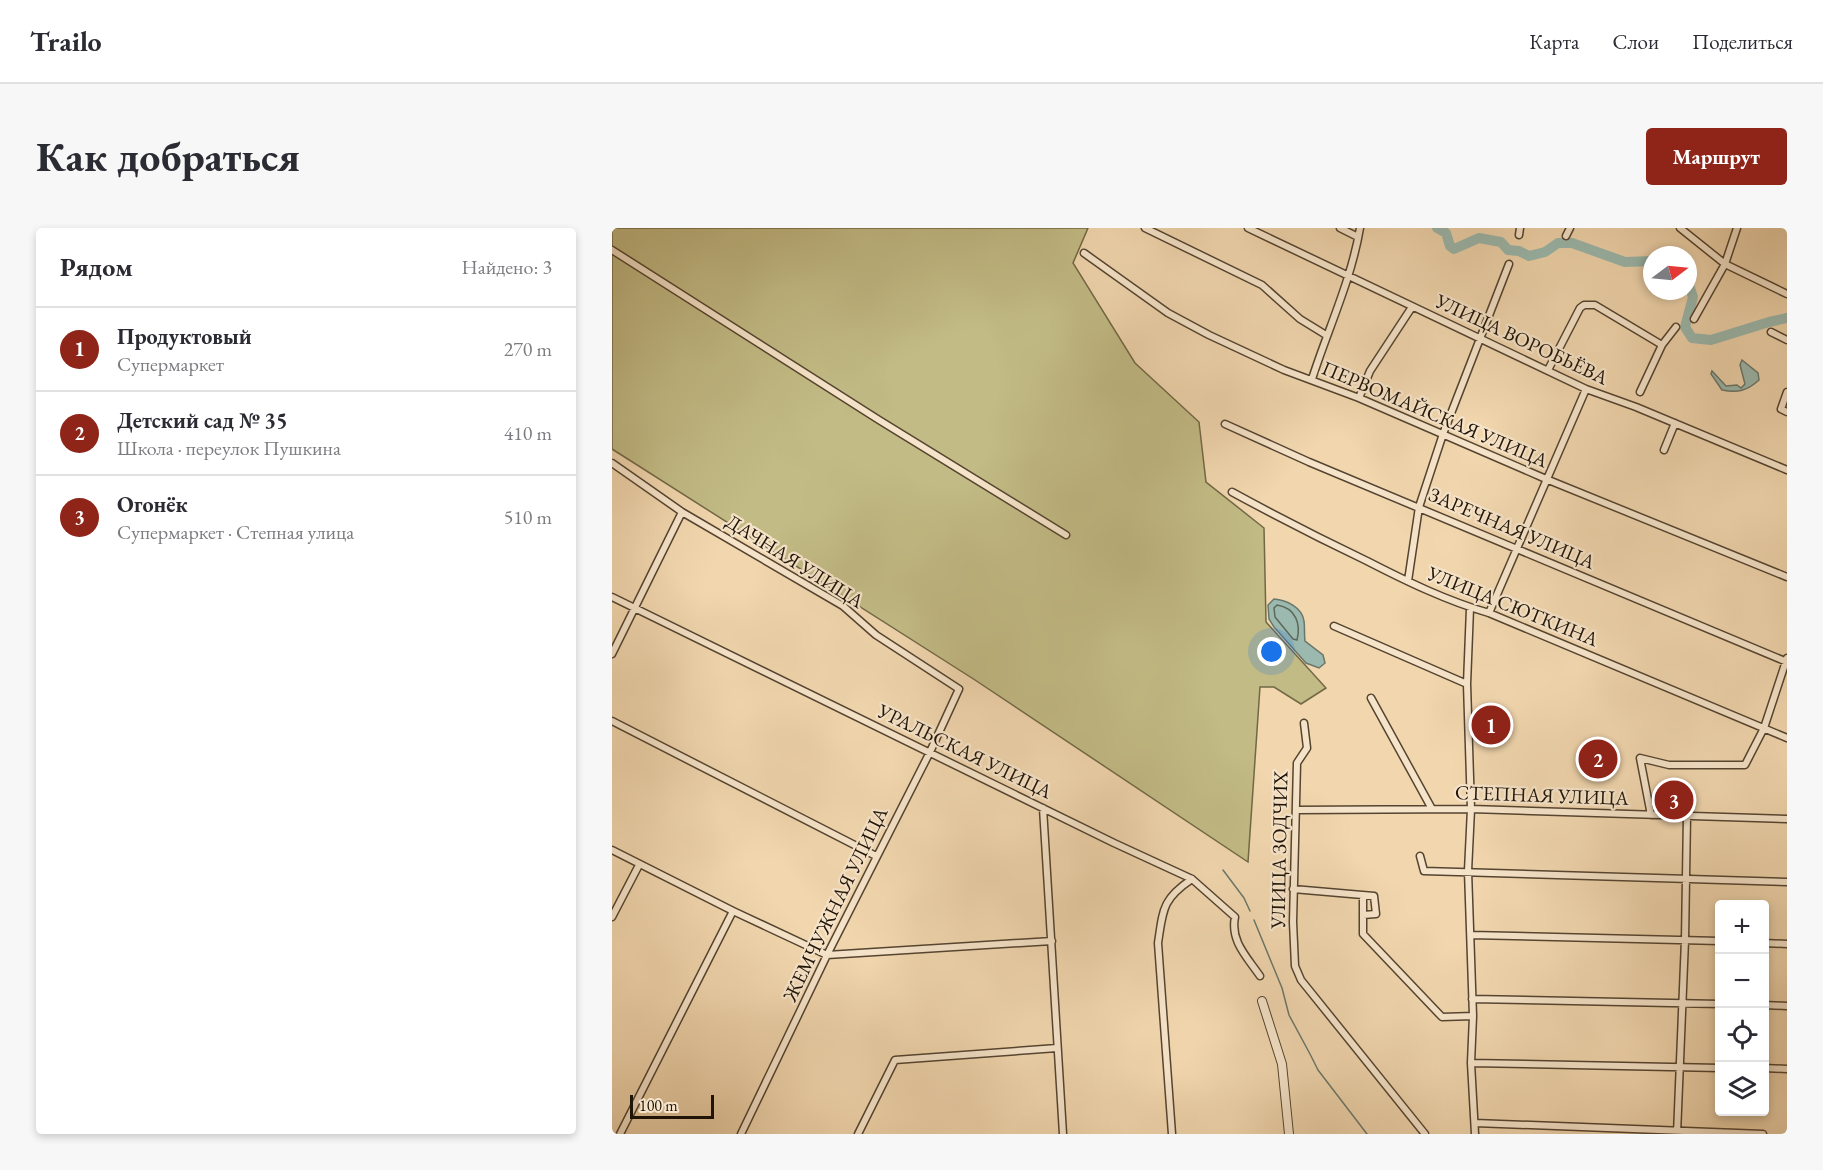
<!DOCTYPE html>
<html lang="ru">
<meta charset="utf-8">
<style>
:root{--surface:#fff;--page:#f7f7f7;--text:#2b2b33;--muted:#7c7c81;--line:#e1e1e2;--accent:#8f2418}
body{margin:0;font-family:"EB Garamond",serif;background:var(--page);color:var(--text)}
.controls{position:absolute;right:18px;bottom:18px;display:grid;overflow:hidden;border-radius:6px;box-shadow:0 3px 9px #0003}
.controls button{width:54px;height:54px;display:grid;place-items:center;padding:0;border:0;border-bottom:2px solid var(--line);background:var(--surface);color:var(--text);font:30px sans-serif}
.compass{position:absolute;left:1031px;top:18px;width:54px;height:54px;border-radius:50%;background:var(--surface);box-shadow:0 3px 9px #0003;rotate:74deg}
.scale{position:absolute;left:18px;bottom:15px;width:84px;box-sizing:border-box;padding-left:6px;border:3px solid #201406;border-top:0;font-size:16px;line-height:21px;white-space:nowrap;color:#201406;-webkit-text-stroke:4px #f6e4ca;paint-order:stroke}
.you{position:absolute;left:660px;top:424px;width:21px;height:21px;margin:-15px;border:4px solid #fff;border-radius:50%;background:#1a73e8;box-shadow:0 0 0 9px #1a73e833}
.badge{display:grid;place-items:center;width:39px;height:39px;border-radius:50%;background:var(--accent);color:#fff;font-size:20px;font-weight:700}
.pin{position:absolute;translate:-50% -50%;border:3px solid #fff;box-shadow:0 2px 6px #0006}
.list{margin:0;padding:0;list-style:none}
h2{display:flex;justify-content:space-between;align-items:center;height:78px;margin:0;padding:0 24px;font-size:26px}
h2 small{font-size:20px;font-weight:400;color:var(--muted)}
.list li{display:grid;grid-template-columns:39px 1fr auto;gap:18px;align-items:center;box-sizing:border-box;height:84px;padding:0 24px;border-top:2px solid var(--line)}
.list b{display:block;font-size:22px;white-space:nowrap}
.list p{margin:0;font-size:20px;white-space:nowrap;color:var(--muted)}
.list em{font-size:20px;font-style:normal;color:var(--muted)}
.icon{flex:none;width:33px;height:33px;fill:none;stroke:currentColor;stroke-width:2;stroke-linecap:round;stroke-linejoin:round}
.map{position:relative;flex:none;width:1175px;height:906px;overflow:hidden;border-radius:6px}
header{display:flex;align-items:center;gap:36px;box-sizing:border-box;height:84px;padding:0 30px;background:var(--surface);border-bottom:2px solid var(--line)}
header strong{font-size:28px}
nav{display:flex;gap:33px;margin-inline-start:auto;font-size:21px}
.intro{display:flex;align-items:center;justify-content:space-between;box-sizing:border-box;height:144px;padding:0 36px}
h1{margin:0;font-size:42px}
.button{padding:15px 27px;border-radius:6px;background:var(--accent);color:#fff;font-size:21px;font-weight:700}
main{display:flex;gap:36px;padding:0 36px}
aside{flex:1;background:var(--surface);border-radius:6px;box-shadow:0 3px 9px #0003}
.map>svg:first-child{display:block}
.green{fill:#c2bb85;stroke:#716846;stroke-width:1.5}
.water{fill:#9bb9ae;stroke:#6a776b;stroke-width:1.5}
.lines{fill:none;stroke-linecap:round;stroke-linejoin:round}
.shore{stroke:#5e665a;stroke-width:1.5}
.stream{stroke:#6a776b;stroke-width:1.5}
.river{stroke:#9bb9ae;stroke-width:10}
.minor-casing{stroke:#544430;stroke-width:9}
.tertiary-casing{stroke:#544430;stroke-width:10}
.minor{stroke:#f6e4ca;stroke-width:6}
.tertiary{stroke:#f6e4ca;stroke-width:8}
.labels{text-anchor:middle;stroke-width:4.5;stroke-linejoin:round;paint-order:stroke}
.street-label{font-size:20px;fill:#201406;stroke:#f6e4ca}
</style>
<header>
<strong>Trailo</strong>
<nav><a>Карта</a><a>Слои</a><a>Поделиться</a></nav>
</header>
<div class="intro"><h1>Как добраться</h1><a class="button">Маршрут</a></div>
<main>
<aside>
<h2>Рядом<small>Найдено: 3</small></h2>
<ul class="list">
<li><span class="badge">1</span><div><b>Продуктовый</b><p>Супермаркет</p></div><em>270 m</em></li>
<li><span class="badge">2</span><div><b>Детский сад № 35</b><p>Школа · переулок Пушкина</p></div><em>410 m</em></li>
<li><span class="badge">3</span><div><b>Огонёк</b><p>Супермаркет · Степная улица</p></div><em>510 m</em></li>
</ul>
</aside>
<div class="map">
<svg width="1175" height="906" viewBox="0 0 1175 906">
<rect width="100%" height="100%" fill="#f1d6ae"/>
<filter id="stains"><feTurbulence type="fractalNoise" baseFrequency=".00333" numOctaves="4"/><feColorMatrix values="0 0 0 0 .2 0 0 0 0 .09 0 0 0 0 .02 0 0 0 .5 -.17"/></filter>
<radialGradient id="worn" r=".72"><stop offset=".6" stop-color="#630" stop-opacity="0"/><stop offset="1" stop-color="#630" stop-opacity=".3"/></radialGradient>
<!-- green -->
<path class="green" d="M0,0H476L461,35L523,135L587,194L594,254L652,300L654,394L714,460L689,476L662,459H648L636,634L363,452L0,221Z"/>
<!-- water -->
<path class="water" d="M1130,132L1146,145L1147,152C1135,163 1126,165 1110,162L1099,146L1100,143L1114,158L1125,157L1129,160L1133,156L1128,137Z
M662,371C674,372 690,379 692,393C693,400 692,406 693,413L711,427L713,435L707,440L694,435L662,399L657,391L656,377Z"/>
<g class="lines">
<!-- shore -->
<path class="shore" d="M665,377C684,380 689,396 685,412L681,411L663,389L662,380Z"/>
<!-- stream -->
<path class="stream" d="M611,642L632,670L638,683
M642,692L670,760L677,787L698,826L706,842L755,906"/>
<!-- river -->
<path class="river" d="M825,0L834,5L838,18L842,21L867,10L889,14L896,22L907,23L917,28L933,24L946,15H960L1013,34L1040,33
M1076,54L1081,69L1073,99L1080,110L1099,112L1157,94L1175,90"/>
<!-- minor casing -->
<g class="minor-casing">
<path id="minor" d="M533,0L650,57L688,91L714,107
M636,0L974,161L1024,179L1175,242
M728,0L746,9
M1068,0L1113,36L1175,66
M907,7L908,0
M954,8L958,0
M0,22L267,192L454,307
M472,25L556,85L597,107L672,142L747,170L934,251L1175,349
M1082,91L1113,36L1125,0
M1159,104L1175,112
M936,142L968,80L972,77H983L1050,117
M700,151C716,101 739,53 748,0
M1028,164L1050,117L1064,99
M1175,164L1169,181L1175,184
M747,170L758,143L800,79
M613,196L697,234L1175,434
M1052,222L1063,195
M0,235L70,284L231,378L264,407L347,461L318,524L215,727L129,906
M620,264C664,288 709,311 755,333C794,353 835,373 877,385L1175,510
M796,353L807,279L831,206L897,36
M0,369L502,615L580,651L623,689C618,713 635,729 648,748
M858,380L855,456L859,581L856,643L861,788L859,835L863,906
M877,385L974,161
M722,398L855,456
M0,426L70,284
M759,470L820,581
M0,493L264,628
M692,495L695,520L685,535L681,694L683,738L689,752L813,906
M431,580L451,906
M684,582L859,581L1175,591
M1039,587L1028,530L1057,537H1133L1152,500L1175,430
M0,622L121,683L215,727L440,713
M808,628L812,643L1175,654
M681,661L762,668L764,686L751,687
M751,668V706L830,789L861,788
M0,689L27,637
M859,707L1108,713
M1152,715L1175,716
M860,771L1108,776
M1152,777L1175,778
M859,835L1108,840
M1152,840L1175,841
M863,895L1151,906
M8,906L121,683
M246,906L283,832L445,820
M560,906L546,715C551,682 550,671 580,651
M1065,906L1073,712L1075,587"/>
</g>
<!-- tertiary casing -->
<g class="tertiary-casing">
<path id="tertiary" d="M650,773L670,836L677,906"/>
</g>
<!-- minor -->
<use href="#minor" class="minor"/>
<!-- tertiary -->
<use href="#tertiary" class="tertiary"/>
</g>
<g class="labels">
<!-- street labels -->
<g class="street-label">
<text transform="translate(910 111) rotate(25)" y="7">УЛИЦА ВОРОБЬЁВА</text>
<text transform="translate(823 186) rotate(23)" y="7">ПЕРВОМАЙСКАЯ УЛИЦА</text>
<text transform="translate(900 300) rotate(23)" y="7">ЗАРЕЧНАЯ УЛИЦА</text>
<text transform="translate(183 333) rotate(32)" y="7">ДАЧНАЯ УЛИЦА</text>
<text transform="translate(901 378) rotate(22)" y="7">УЛИЦА СЮТКИНА</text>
<text transform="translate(353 523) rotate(26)" y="7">УРАЛЬСКАЯ УЛИЦА</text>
<text transform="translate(930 567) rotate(2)" y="7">СТЕПНАЯ УЛИЦА</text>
<text transform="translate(667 622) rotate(-89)" y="7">УЛИЦА ЗОДЧИХ</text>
<text transform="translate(223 676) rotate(-64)" y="7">ЖЕМЧУЖНАЯ УЛИЦА</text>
</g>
</g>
<rect width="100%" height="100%" filter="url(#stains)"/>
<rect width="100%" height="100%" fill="url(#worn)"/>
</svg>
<div class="controls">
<button>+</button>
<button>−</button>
<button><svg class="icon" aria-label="locate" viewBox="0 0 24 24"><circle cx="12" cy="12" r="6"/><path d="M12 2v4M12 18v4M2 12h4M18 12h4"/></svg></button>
<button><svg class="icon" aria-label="layers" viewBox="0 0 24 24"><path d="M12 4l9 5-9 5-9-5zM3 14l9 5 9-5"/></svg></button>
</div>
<svg class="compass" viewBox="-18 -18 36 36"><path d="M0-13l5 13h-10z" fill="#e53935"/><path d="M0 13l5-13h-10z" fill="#7c7c81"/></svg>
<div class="scale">100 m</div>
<div class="you"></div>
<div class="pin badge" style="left:879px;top:497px">1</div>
<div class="pin badge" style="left:986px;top:531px">2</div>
<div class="pin badge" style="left:1062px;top:572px">3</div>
</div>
</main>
